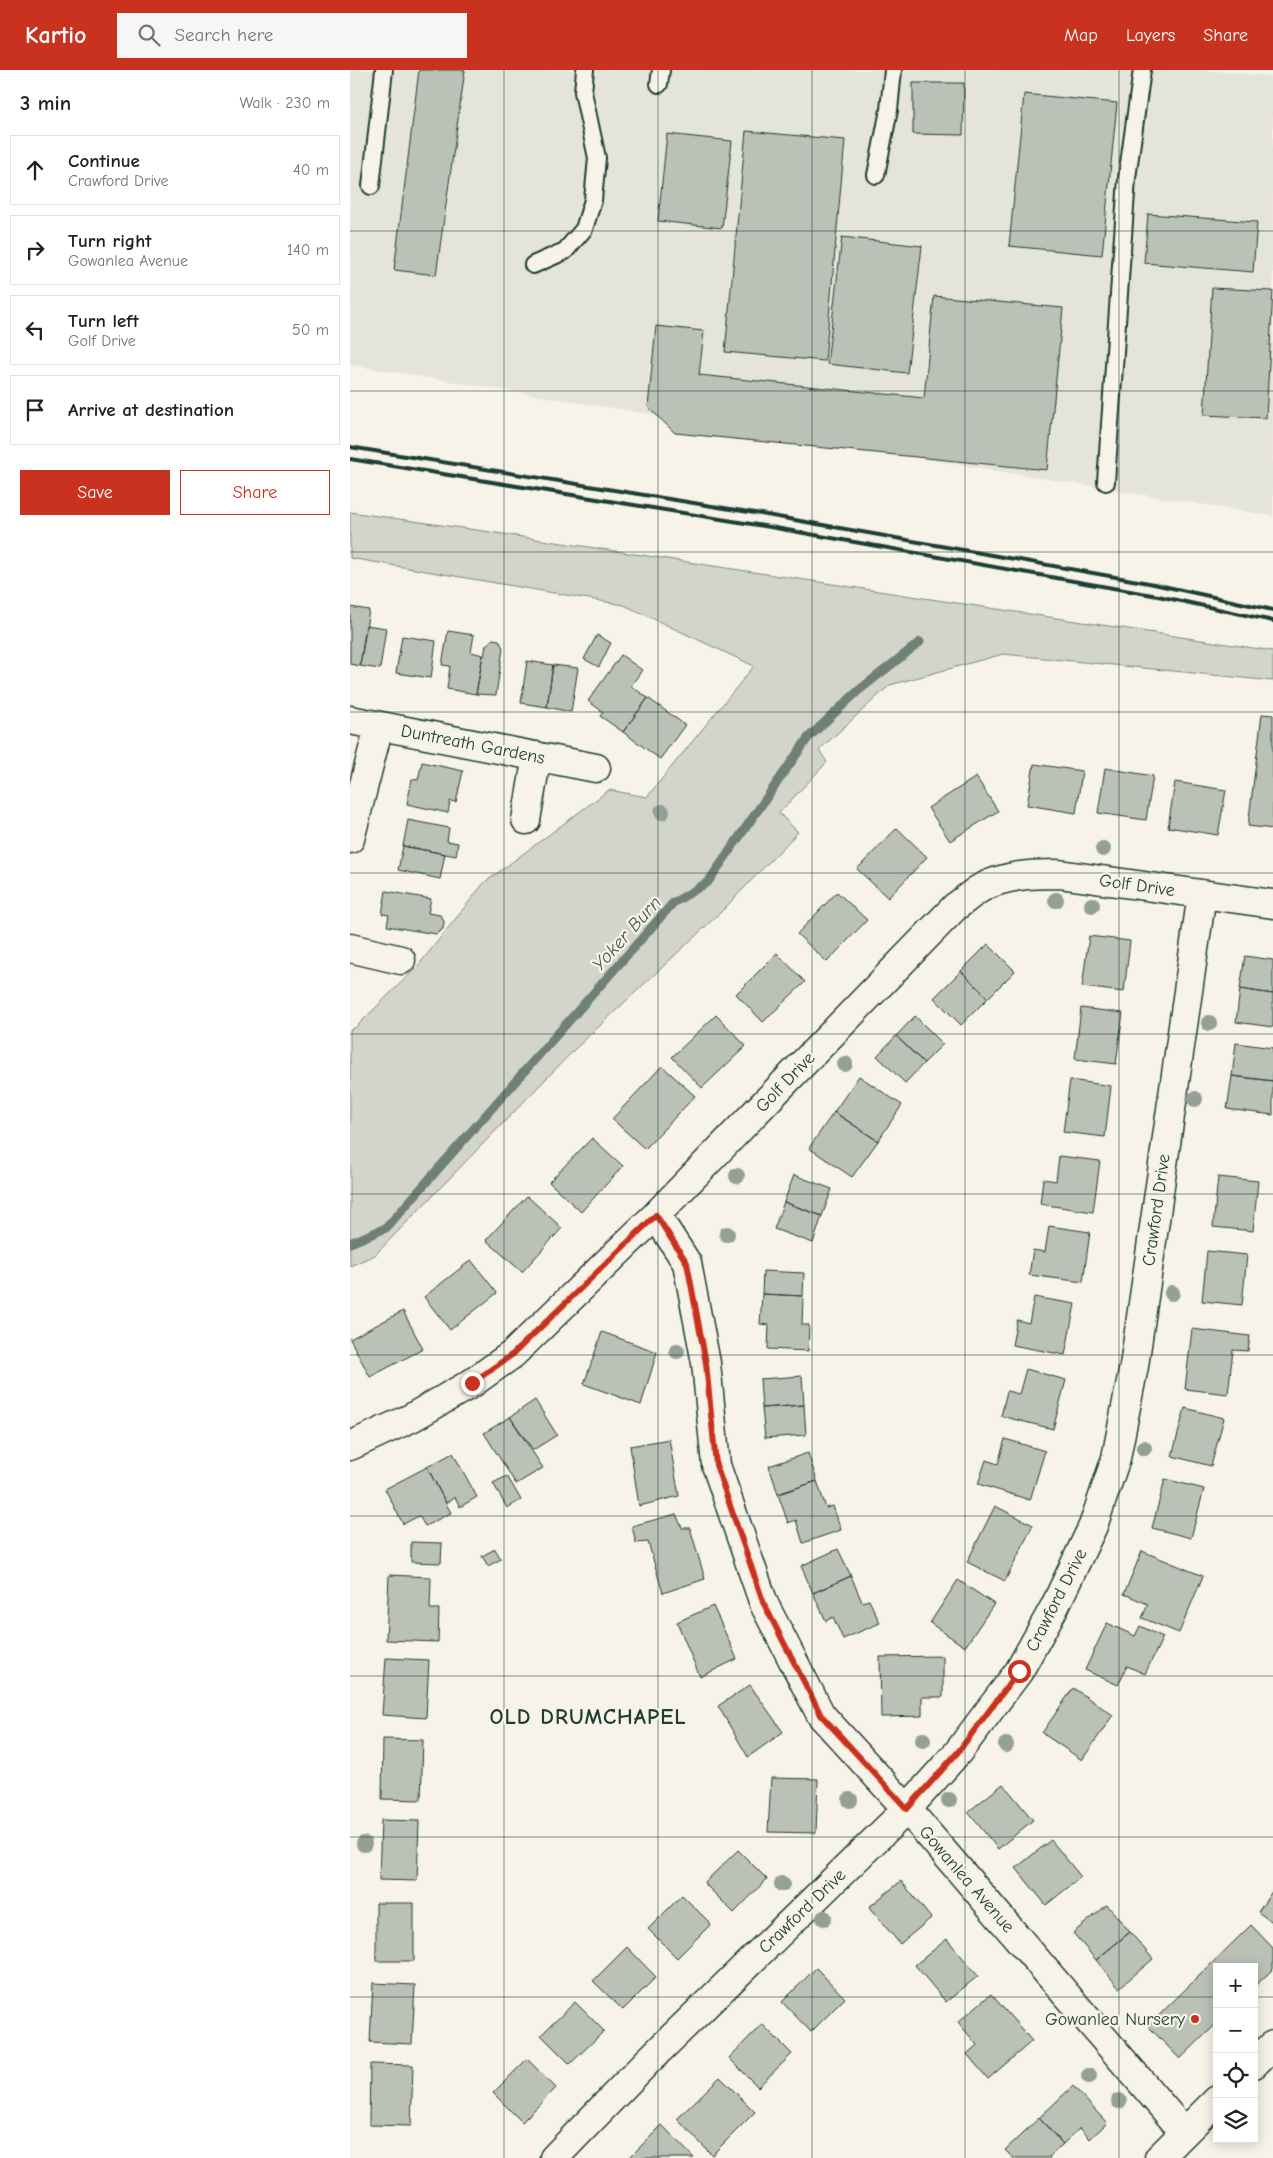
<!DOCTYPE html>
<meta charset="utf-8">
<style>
:root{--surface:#fff;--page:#f6f6f6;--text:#202124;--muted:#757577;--line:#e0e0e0;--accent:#c8321e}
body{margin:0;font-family:"Comic Neue",sans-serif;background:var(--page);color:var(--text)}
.controls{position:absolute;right:15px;bottom:15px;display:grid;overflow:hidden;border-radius:0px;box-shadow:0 2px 12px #0003}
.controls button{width:45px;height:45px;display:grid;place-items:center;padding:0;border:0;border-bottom:1px solid var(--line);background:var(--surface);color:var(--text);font:25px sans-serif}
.stop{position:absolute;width:15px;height:15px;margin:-11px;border:4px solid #c8321e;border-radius:50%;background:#fff}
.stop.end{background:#c8321e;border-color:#fff;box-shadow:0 1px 5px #0008}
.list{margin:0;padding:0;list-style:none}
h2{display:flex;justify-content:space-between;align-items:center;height:65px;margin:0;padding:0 20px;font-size:21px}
h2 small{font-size:16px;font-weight:400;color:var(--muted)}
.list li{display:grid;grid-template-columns:32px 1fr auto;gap:15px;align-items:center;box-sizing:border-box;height:70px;margin:0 10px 10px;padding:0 10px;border:1px solid var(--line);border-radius:0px}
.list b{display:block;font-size:19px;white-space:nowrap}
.list p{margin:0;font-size:16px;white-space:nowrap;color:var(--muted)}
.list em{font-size:16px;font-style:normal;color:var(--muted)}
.actions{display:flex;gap:10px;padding:15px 20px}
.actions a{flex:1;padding:11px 0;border:1px solid var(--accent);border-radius:0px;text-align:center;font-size:18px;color:var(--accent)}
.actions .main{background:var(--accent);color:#fff}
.icon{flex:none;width:28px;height:28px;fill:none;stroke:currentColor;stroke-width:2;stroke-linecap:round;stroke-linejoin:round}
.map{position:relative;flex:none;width:923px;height:2088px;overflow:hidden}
header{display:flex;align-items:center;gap:30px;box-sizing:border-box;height:70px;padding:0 25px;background:var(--accent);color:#fff}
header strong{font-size:24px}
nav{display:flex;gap:28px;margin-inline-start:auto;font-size:18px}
.search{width:350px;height:45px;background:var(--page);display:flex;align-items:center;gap:12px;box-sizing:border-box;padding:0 18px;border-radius:0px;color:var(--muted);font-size:19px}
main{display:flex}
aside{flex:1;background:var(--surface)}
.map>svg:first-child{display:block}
.built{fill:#e5e4d9}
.green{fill:#d3d5ca;stroke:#79897f}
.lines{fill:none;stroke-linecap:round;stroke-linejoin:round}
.stream{stroke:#6f8077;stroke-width:9}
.building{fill:#bbc1b6;stroke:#1f3d34}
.service-casing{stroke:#1f3d34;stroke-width:20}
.minor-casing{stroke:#1f3d34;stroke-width:31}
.service{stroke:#f7f3e8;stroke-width:16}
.minor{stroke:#f7f3e8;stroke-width:28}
.rail{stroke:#1f3d34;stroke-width:4}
.tree{fill:#949f96}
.route{stroke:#c8321e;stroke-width:6}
.grid{fill:none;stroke:#1f3d34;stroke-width:1;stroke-opacity:0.55}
.poi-dot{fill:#c8321e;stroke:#f7f3e8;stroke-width:2}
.labels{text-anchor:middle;stroke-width:4.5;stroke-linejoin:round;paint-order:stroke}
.street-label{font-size:18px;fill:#1f3d34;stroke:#f7f3e8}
.poi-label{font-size:18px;fill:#1f3d34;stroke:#f7f3e8;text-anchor:end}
.water-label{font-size:19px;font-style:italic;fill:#405950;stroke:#f7f3e8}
.district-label{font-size:22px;font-weight:bold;letter-spacing:1px;fill:#1f3d34;stroke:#f7f3e8}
</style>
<header>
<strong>Kartio</strong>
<div class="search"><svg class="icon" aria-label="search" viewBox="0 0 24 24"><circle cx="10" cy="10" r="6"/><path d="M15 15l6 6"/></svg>Search here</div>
<nav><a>Map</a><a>Layers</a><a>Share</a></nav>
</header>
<main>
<aside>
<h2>3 min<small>Walk · 230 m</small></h2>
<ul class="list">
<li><svg class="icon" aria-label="ahead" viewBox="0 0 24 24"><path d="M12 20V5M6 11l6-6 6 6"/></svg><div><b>Continue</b><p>Crawford Drive</p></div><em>40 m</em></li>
<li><svg class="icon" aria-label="right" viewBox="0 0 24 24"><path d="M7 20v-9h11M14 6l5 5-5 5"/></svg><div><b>Turn right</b><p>Gowanlea Avenue</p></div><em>140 m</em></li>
<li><svg class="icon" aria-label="left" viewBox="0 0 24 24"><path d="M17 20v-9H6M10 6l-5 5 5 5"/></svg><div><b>Turn left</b><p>Golf Drive</p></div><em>50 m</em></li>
<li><svg class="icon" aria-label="arrive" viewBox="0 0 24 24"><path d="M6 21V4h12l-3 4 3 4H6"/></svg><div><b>Arrive at destination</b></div></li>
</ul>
<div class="actions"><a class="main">Save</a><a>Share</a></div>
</aside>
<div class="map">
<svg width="923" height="2088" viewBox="0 0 923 2088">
<rect width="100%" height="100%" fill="#f7f3e8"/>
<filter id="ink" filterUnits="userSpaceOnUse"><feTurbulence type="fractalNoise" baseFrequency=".02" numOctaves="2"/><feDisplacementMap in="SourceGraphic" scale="10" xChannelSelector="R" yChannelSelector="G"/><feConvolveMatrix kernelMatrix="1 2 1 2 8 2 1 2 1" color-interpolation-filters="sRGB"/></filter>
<g filter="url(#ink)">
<!-- built -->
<path class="built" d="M0,0H855L920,6L923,14V446L0,295Z"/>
<!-- green -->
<path class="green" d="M0,442L133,461L923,581V611L653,584L540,615L469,680L477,692L429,743L448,762L371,842L225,979L25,1185L0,1196V960L6,957L67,897L134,813L259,720L297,727L404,596L274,535L0,488Z"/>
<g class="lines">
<!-- stream -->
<path class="stream" d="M0,1173L36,1158L323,833L358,812L458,668L508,621L570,572"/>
</g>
<!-- building -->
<path class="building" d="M69,0H115L86,205L44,200Z
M563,13H614L613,65L563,64Z
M674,24L767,33L752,185L659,176Z
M396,61L495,70L475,291L375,282Z
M317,64L382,71L372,158L308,151Z
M798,144L907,152L903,202L794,193Z
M492,167L572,176L557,303L477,294Z
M862,218L923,221L916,348L854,345Z
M584,226L713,238L697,400L325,363L298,337L306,256L354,261L349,305L574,328Z
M0,537L19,540L10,596L0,594Z
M16,555L36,558L30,599L10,596Z
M98,561L124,565L121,582L133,585L126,624L97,619L100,596L92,595Z
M247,565L261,573L249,597L234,589Z
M52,566L86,571L81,608L46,603Z
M143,569L149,570L153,578L146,625L126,624L133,585L134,586L136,575Z
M271,585L292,600L281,616L298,628L273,662L250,646L253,642L238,631Z
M177,591L203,595L197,637L171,633Z
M203,595L228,598L221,642L197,637Z
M298,628L335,655L310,689L273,662Z
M912,644L923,645V759L898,756Z
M72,692L113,701L106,732L100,731L98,743L57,734L62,709L68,710Z
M684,694L732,701L726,743L677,735Z
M755,698L803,706L796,750L748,743Z
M626,707L648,741L600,771L578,738Z
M825,712L876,720L868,765L818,757Z
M58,750L99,758L97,771L108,773L106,786L53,776Z
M547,758L577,787L538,828L507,799Z
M53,776L95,784L90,809L48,800Z
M36,821L81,829L78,843L90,845L94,851L93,859L86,864L37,856L39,845L32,844Z
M487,822L517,850L477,892L447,864Z
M739,866L780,871L774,922L732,917Z
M638,874L665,901L638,928L611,901Z
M427,883L455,912L413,952L386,924Z
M895,886L923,890V924L890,919Z
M611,901L638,928L611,955L584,928Z
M890,919L923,924V957L886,952Z
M731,938L773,943L766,994L725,989Z
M366,945L396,976L352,1018L322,987Z
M565,946L593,974L574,993L546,966Z
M546,966L574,993L555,1013L527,986Z
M886,973L923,978V1011L882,1006Z
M312,996L345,1026L295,1079L262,1049Z
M509,1006L552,1035L528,1071L484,1042Z
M882,1006L923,1011V1045L877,1039Z
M720,1010L761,1016L755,1067L713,1062Z
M484,1042L528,1071L502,1107L459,1078Z
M242,1068L273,1096L231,1142L199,1112Z
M709,1086L750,1091L743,1142L690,1134L693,1109L706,1111Z
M444,1105L482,1119L472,1146L434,1132Z
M868,1107L908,1111L903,1161L863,1157Z
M177,1126L212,1158L172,1202L136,1170Z
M434,1132L472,1146L463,1173L424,1159Z
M699,1156L740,1162L733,1212L679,1205L683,1180L695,1182Z
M857,1181L897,1185L892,1235L852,1231Z
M121,1190L147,1223L100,1260L74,1227Z
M413,1201L454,1203L453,1226L412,1224Z
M412,1224L453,1226L452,1255H459L458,1281L418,1279L419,1255L410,1254Z
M684,1227L725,1234L715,1285L662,1275L667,1250L679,1253Z
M53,1241L73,1279L20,1307L0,1269Z
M842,1259L900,1266L898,1281L883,1280L878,1324L835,1319Z
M252,1262L307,1282L291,1335L234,1314Z
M676,1299L716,1310L703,1359L651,1346L657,1321L669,1324Z
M452,1306L454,1335L412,1338L410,1309Z
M185,1330L207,1365L183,1380L160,1347Z
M454,1335L456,1365L415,1368L412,1338Z
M835,1338L874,1348L861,1396L822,1386Z
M160,1347L193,1398L166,1414L134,1363Z
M319,1369L329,1426L289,1436L280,1376Z
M655,1369L695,1381L680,1430L628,1414L636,1390L648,1394Z
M103,1383L127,1427L110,1437L105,1427L96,1433L77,1397Z
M458,1383L467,1411L428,1424L419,1396Z
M77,1397L101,1443L75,1456L69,1446L53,1454L35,1419Z
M157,1406L171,1430L157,1438L143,1413Z
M815,1409L854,1419L841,1468L802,1458Z
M467,1411L476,1438L483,1436L491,1460L453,1473L446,1450L438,1453L428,1424Z
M645,1436L683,1455L655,1511L617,1492Z
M326,1444L332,1458H340L355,1509L313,1523L298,1472L286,1473L282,1456Z
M61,1472L92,1473L91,1493L61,1492Z
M145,1479L151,1489L138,1496L132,1486Z
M488,1479L501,1506L463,1523L451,1496Z
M792,1481L853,1506L829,1563L792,1548L798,1534L774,1524Z
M39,1505L81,1507L80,1539H89L88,1572L36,1570Z
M501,1506L512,1532L519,1530L530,1553L493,1569L483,1547L476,1551L463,1523Z
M608,1510L644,1534L615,1577L580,1553Z
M363,1536L387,1589L350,1607L327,1552Z
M757,1553L785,1566L790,1556L813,1567L795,1604L777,1596L768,1615L735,1600Z
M593,1586V1627H572V1646L531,1647L530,1587Z
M36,1588L79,1590L76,1648L32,1645Z
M400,1615L433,1662L398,1687L368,1636Z
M723,1618L763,1645L732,1690L692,1663Z
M33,1669L73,1670L71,1730L32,1729Z
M421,1708L468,1709L466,1763L418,1762Z
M653,1714L683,1750L648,1779L618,1742Z
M31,1750L69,1751L67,1811L29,1810Z
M701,1770L731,1807L696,1835L666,1798Z
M388,1780L417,1809L384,1843L354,1813Z
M551,1811L581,1848L550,1874L519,1837Z
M923,1820V1853L908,1842Z
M332,1825L361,1854L327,1888L298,1859Z
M26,1833H64V1891H26Z
M757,1835L780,1862L746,1890L723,1863Z
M901,1855L923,1878V1899L904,1917V1897H867V1953L830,1989L798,1956Z
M780,1862L803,1889L769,1918L746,1890Z
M597,1869L628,1906L596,1932L565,1895Z
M277,1877L306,1907L273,1940L243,1911Z
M466,1898L495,1928L461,1962L432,1932Z
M23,1913L65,1915L62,1974L20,1972Z
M641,1924L682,1971L638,2009L617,1984L627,1975L608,1952Z
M225,1932L254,1961L220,1994L191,1965Z
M412,1954L442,1984L408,2017L379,1988Z
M177,1989L206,2018L172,2052L143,2023Z
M20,1994L63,1995L61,2056L19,2055Z
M370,2007L405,2042L362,2085L327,2049Z
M723,2016L757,2053L740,2069L730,2058L713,2074L689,2048Z
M689,2048L713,2074L699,2087L700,2088H663L655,2080Z
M312,2055L344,2088H279Z"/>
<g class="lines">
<!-- service casing -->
<g class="service-casing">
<path id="service" d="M309,14L311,0
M526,105L539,40L543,0
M21,116L34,0
M183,195L215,181L234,159L243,130L247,88L233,22L235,0
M756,412L777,108L792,0"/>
</g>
<!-- minor casing -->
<g class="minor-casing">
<path id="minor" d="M0,650L246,698
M176,750L187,686
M0,769L29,656
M0,878L51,890
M306,1145L337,1193L356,1293L366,1395L414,1534L471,1645L557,1739L834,2062
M0,1376L61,1348L122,1313L163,1284L306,1145L605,837C614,831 622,823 631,818C655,805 682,804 709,804L923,834
M904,1994L923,1975
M204,2088L298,1991L557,1739L608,1682L669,1601L705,1536L743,1456L766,1388L784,1296L852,824
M809,2088L867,2030"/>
</g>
<!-- service -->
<use href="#service" class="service"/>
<!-- minor -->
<use href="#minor" class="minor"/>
<!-- rail -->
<path class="rail" d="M0,377L411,444L799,513L923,540
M0,389L420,457L808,526L923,551"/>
</g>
<!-- trees -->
<g class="tree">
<circle cx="312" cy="742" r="8"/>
<circle cx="753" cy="779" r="8"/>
<circle cx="706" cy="830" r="8"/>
<circle cx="742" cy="835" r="8"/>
<circle cx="859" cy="953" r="8"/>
<circle cx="495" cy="994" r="8"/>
<circle cx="845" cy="1029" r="8"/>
<circle cx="387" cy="1106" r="8"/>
<circle cx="377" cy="1164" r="8"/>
<circle cx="822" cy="1223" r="8"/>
<circle cx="327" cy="1281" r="8"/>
<circle cx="794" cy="1378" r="8"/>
<circle cx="573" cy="1670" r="8"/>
<circle cx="656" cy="1675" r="8"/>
<circle cx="500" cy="1730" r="8"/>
<circle cx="599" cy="1730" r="8"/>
<circle cx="14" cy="1774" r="8"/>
<circle cx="432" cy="1814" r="8"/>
<circle cx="474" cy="1848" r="8"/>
<circle cx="739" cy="2006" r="8"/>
<circle cx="769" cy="2031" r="8"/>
</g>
</g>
<g class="lines" filter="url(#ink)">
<!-- route -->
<path class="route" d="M122,1313L163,1284L306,1145L337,1193L356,1293L366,1395L414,1534L471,1645L557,1739L608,1682L669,1601"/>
</g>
<!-- grid -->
<path class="grid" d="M154,0V2088M308,0V2088M462,0V2088M615,0V2088M769,0V2088M0,161H923M0,321H923M0,482H923M0,642H923M0,803H923M0,964H923M0,1124H923M0,1285H923M0,1446H923M0,1606H923M0,1767H923M0,1927H867M904,1927H923"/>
<!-- markers -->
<circle class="poi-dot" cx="845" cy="1949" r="5"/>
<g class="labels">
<!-- street labels -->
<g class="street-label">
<text transform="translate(123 674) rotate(11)" y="6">Duntreath Gardens</text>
<text transform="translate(787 815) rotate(8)" y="6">Golf Drive</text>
<text transform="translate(435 1012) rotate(-46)" y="6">Golf Drive</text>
<text transform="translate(806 1140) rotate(-82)" y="6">Crawford Drive</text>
<text transform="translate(706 1530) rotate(-63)" y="6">Crawford Drive</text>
<text transform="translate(617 1809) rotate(49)" y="6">Gowanlea Avenue</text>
<text transform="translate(452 1841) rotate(-44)" y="6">Crawford Drive</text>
</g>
<!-- poi labels -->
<g class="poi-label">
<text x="835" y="1955">Gowanlea Nursery</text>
</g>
<!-- water labels -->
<g class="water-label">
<text transform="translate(276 863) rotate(-48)" y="7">Yoker Burn</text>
</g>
<!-- district labels -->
<g class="district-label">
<text x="238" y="1654">OLD DRUMCHAPEL</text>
</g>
</g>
</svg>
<div class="controls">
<button>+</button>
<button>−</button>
<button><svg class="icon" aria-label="locate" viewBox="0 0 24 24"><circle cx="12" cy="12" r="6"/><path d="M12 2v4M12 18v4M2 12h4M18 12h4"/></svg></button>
<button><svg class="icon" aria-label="layers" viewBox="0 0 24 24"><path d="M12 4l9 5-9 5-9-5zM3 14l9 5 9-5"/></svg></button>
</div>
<div class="stop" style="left:669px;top:1601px"></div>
<div class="stop end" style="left:122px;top:1313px"></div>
</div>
</main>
